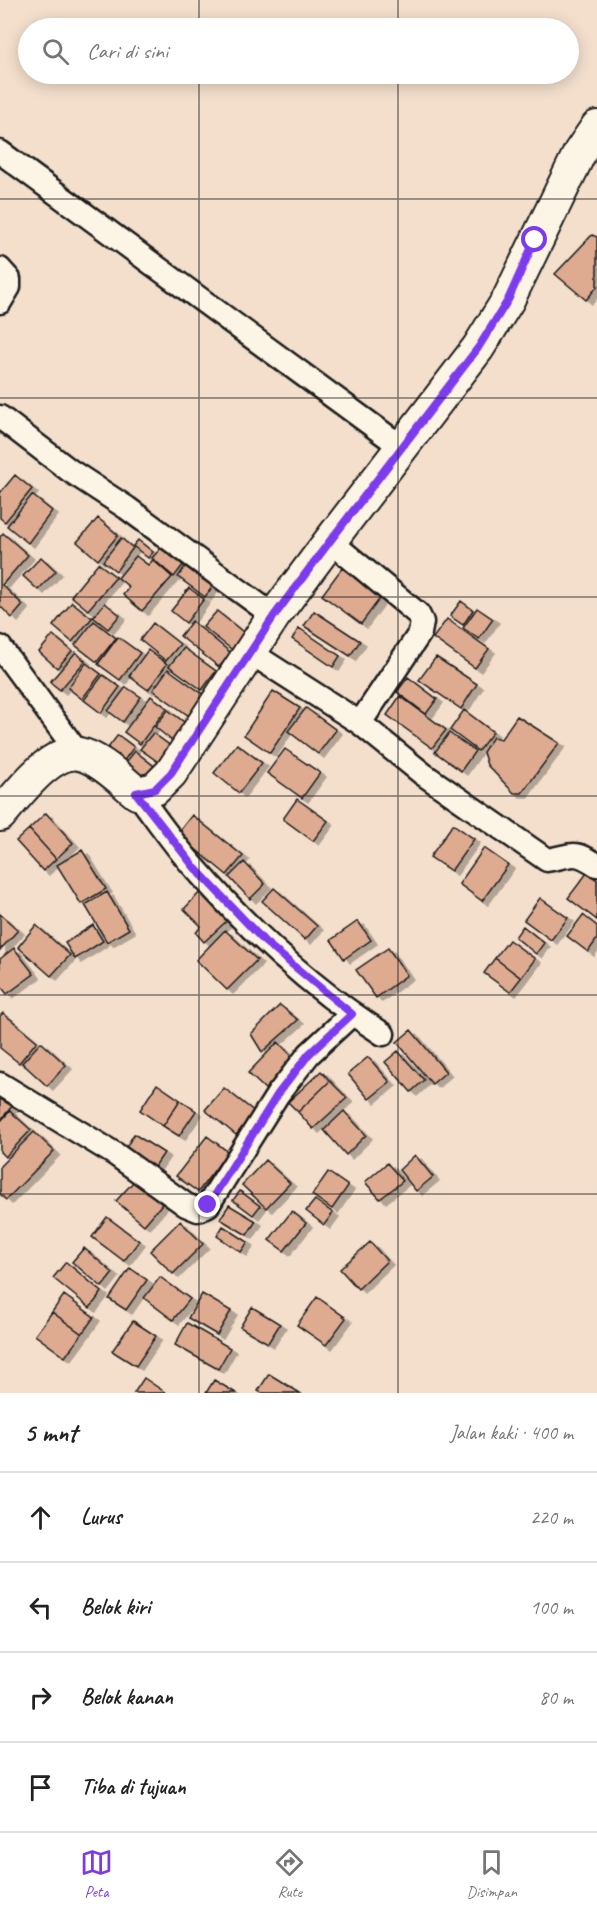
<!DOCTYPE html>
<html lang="id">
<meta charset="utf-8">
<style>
:root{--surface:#fff;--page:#f2f2f2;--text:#222;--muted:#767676;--line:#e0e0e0;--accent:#7c3aed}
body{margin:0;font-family:Caveat,sans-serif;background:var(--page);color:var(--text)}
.stop{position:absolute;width:18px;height:18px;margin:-14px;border:4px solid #7c3aed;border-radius:50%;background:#fff}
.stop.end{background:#7c3aed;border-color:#fff;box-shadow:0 2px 6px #0008}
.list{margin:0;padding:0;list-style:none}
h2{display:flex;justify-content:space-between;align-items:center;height:78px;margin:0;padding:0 24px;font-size:26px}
h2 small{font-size:20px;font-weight:400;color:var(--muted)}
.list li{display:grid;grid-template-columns:39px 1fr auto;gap:18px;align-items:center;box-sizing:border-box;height:90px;padding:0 24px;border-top:2px solid var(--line)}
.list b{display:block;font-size:22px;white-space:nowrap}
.list em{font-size:20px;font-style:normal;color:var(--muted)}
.icon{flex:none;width:33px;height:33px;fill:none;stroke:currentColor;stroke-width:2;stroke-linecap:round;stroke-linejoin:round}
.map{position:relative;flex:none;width:597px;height:1393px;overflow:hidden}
.search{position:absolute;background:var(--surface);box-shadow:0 3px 15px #0003;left:18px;right:18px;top:18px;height:66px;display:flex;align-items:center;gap:15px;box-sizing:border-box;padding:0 21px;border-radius:33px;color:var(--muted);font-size:22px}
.sheet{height:438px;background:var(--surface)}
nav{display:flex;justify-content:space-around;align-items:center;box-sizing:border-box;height:84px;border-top:2px solid var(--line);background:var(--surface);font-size:16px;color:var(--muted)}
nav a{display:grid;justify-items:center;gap:3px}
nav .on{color:var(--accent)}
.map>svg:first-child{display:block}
.building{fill:#deab91;stroke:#1c1c1c;stroke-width:1.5;filter:url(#shadow)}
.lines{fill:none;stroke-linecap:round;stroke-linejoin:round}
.street-casing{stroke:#1c1c1c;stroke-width:27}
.secondary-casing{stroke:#1c1c1c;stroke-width:36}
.street{stroke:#fcf5e5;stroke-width:22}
.secondary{stroke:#fcf5e5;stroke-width:32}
.route{stroke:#7c3aed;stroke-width:8}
.grid{fill:none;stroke:#1c1c1c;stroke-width:1.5;stroke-opacity:0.55}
</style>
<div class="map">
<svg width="597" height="1393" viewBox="0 0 597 1393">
<defs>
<filter id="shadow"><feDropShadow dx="6" dy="4" stdDeviation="0" flood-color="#0004"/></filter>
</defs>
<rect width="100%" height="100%" fill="#f3dfcc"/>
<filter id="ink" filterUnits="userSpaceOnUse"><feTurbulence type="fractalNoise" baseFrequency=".0167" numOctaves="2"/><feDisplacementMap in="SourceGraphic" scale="12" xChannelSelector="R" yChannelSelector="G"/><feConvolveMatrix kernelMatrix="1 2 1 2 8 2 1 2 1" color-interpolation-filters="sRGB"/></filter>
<g filter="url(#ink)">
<!-- building -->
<path class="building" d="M592,235L597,237V287L586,300L555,274Z
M15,475L32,489L5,522L0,518V493Z
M32,495L52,511L28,543L7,526Z
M98,518L118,535L98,560L77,542Z
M3,533L28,555L2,585L23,605L12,618L0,606V537Z
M121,538L133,548L116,571L103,561Z
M138,540L153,552L148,558L133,546Z
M162,547L183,565L174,577L152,558Z
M136,556L148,565L153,560L172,577L142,611L123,595L129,587L118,578Z
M41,557L56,571L38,590L23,576Z
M98,563L116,577L88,610L71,596Z
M186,565L213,586L205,597L178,577Z
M342,568L381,597L361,624L322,595Z
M189,588L204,599L186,623L171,611Z
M461,601L473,610L463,625L450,616Z
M72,602L92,618L72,642L53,626Z
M105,603L120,615L108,629L93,617Z
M477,608L493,619L479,639L463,628Z
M217,611L248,636L235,652L203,627Z
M314,611L360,641L350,656L304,626Z
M447,619L489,649L475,668L433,638Z
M94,621L116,638L97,662L75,645Z
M192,621L231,653L219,667L180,636Z
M153,623L180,644L166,661L140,640Z
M299,628L340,656L333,667L292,639Z
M53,635L72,651L57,668L39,652Z
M118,637L140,653L120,680L98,664Z
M184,648L216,671L202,690L169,666Z
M148,650L167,664L148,690L129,676Z
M76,652L85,661L60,690L50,682Z
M436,657L477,684L461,709L419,680Z
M86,663L101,674L82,699L68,688Z
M168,669L211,700L196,721L153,690Z
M103,675L120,687L101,713L84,700Z
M408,677L437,699L426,714L397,692Z
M126,687L141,697L123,722L108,711Z
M273,691L300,708L270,753L244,735Z
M151,696L167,708L140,744L124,732Z
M400,696L446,730L432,748L387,715Z
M306,708L336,730L318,754L288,731Z
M168,710L196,731L182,749L155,727Z
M464,710L493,732L478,751L450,730Z
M517,716L559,743L522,793H514L487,765L483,752L493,737L501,739Z
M153,733L176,750L164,766L140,749Z
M449,733L475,751L461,771L435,752Z
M118,735L134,747L117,770L100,758Z
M237,744L262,763L239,793L214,773Z
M285,749L320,773L302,798L267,773Z
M135,751L154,766L139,786L120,770Z
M297,799L328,821L313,841L283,819Z
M46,813L73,843L56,859L29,829Z
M192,815L243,856L227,875L177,834Z
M453,824L474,839L451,871L430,857Z
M29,829L56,859L43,871L16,841Z
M484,848L508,865L482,901L459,884Z
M82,850L106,889L81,904L57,865Z
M244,862L265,884L250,899L229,877Z
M587,873L597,880V920L568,898Z
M205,887L232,916L204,942L196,933L201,926L184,909Z
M274,888L317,926L305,940L262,901Z
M107,892L129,929L107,942L85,905Z
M540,898L568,918L551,940L524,920Z
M0,914L18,930L0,950Z
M583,915L597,926V939L588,952L567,936Z
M358,921L371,940L344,959L331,940Z
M36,925L70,955L51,976L18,947Z
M93,925L103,941L75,959L65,943Z
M523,926L544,943L536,954L515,937Z
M225,930L257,960L227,990L196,960Z
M509,940L535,959L521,978L495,958Z
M14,948L34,974L7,994L0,985V959Z
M388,948L407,975L376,998L356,970Z
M495,958L521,978L510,992L484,973Z
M280,1005L298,1020L262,1052L251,1034Z
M3,1013L37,1041L19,1063L0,1048V1016Z
M411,1030L446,1072L432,1084L397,1042Z
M41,1042L66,1065L47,1086L22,1063Z
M278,1042L295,1059L265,1089L248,1073Z
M398,1051L424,1080L411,1092L385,1062Z
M368,1057L390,1082L369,1099L348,1074Z
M321,1071L330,1081L298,1112L288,1102Z
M330,1081L347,1098L313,1129L298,1112Z
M157,1084L180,1100L163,1126L140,1110Z
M224,1088L255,1112L236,1135L205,1110Z
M0,1096L12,1106L0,1121Z
M180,1100L196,1111L179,1136L163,1126Z
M10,1111L31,1130L5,1157L0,1152V1122Z
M344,1111L366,1135L346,1155L324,1130Z
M34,1132L54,1151L6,1200L0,1194V1166Z
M134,1134L164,1153L151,1172L122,1154Z
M207,1136L228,1152L198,1192L176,1176Z
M415,1155L433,1177L416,1191L399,1170Z
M265,1160L290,1183L266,1208L242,1185Z
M387,1163L403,1181L380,1199L365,1182Z
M328,1172L348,1186L332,1209L312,1195Z
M135,1180L162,1204L144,1225L116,1201Z
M240,1191L260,1206L253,1215L233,1200Z
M315,1200L333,1213L324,1225L306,1211Z
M229,1205L256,1221L247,1235L220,1219Z
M292,1211L306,1223L284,1251L269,1240Z
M107,1217L139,1241L124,1261L92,1237Z
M180,1221L203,1244L173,1274L150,1251Z
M223,1226L248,1242L241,1252L217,1236Z
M370,1242L387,1261L358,1289L340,1269Z
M84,1248L113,1273L102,1287L72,1262Z
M66,1262L102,1292L90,1308L53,1278Z
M130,1268L147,1280L126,1310L109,1299Z
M160,1277L190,1299L173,1320L144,1298Z
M202,1294L231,1311L217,1335L188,1318Z
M64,1295L94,1317L82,1334L52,1312Z
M317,1297L346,1318L326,1345L297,1325Z
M252,1307L280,1324L268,1343L240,1327Z
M52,1312L82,1334L65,1357L35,1335Z
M133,1321L156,1336L136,1366L112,1351Z
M187,1323L230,1348L218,1369L175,1345Z
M269,1374L300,1393H262L258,1391Z
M144,1378L166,1393H134Z
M214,1380L236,1393H206Z"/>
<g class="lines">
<!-- street casing -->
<g class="street-casing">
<path id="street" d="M0,152L403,448
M0,269L9,279V287L0,302
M0,417L69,470L127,508L274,616
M330,541L418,614L422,622L420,633L360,723
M0,647L78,753
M251,653L360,723L423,774L547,860C573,856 573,849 597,865
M137,793C156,818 174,845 195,868C250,931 312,989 383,1034
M0,1084L115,1154L186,1205L198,1210L208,1205L278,1094L309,1054L352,1014"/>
</g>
<!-- secondary casing -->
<g class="secondary-casing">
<path id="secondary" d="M0,815C17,796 50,749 79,754C98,757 121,780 137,793L155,789L171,773L274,616L330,541L478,348L508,300L580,152L597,127"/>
</g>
<!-- street -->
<use href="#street" class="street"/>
<!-- secondary -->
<use href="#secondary" class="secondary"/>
</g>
</g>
<g class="lines" filter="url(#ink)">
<!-- route -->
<path class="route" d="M208,1205L278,1094L309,1054L352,1014L265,942L195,868L136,793L155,789L171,773L274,616L330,541L478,348L508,300L535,240"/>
</g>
<!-- grid -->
<path class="grid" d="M199,0V28M398,0V28M199,74V1393M398,74V1393M0,199H597M0,398H597M0,597H597M0,796H597M0,995H597M0,1194H597"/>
</svg>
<div class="stop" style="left:535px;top:240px"></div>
<div class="stop end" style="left:208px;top:1205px"></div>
<div class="search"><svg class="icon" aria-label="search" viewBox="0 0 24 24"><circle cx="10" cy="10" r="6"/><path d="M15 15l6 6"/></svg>Cari di sini</div>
</div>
<section class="sheet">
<h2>5 mnt<small>Jalan kaki · 400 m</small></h2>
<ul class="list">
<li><svg class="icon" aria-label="ahead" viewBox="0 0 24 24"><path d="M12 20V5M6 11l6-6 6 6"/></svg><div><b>Lurus</b></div><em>220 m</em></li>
<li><svg class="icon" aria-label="left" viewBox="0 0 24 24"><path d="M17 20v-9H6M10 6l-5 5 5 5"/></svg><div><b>Belok kiri</b></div><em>100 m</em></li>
<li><svg class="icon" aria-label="right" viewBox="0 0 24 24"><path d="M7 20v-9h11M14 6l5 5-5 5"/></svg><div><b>Belok kanan</b></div><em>80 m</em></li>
<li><svg class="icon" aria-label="arrive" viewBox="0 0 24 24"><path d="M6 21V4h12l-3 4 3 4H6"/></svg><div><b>Tiba di tujuan</b></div></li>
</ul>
</section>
<nav>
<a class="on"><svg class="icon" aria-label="map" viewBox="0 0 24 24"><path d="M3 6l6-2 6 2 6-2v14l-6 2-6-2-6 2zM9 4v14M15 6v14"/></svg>Peta</a>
<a><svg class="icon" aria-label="directions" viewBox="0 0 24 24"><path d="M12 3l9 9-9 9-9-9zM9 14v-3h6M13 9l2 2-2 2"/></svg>Rute</a>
<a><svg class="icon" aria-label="saved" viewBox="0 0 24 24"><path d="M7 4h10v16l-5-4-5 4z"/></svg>Disimpan</a>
</nav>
